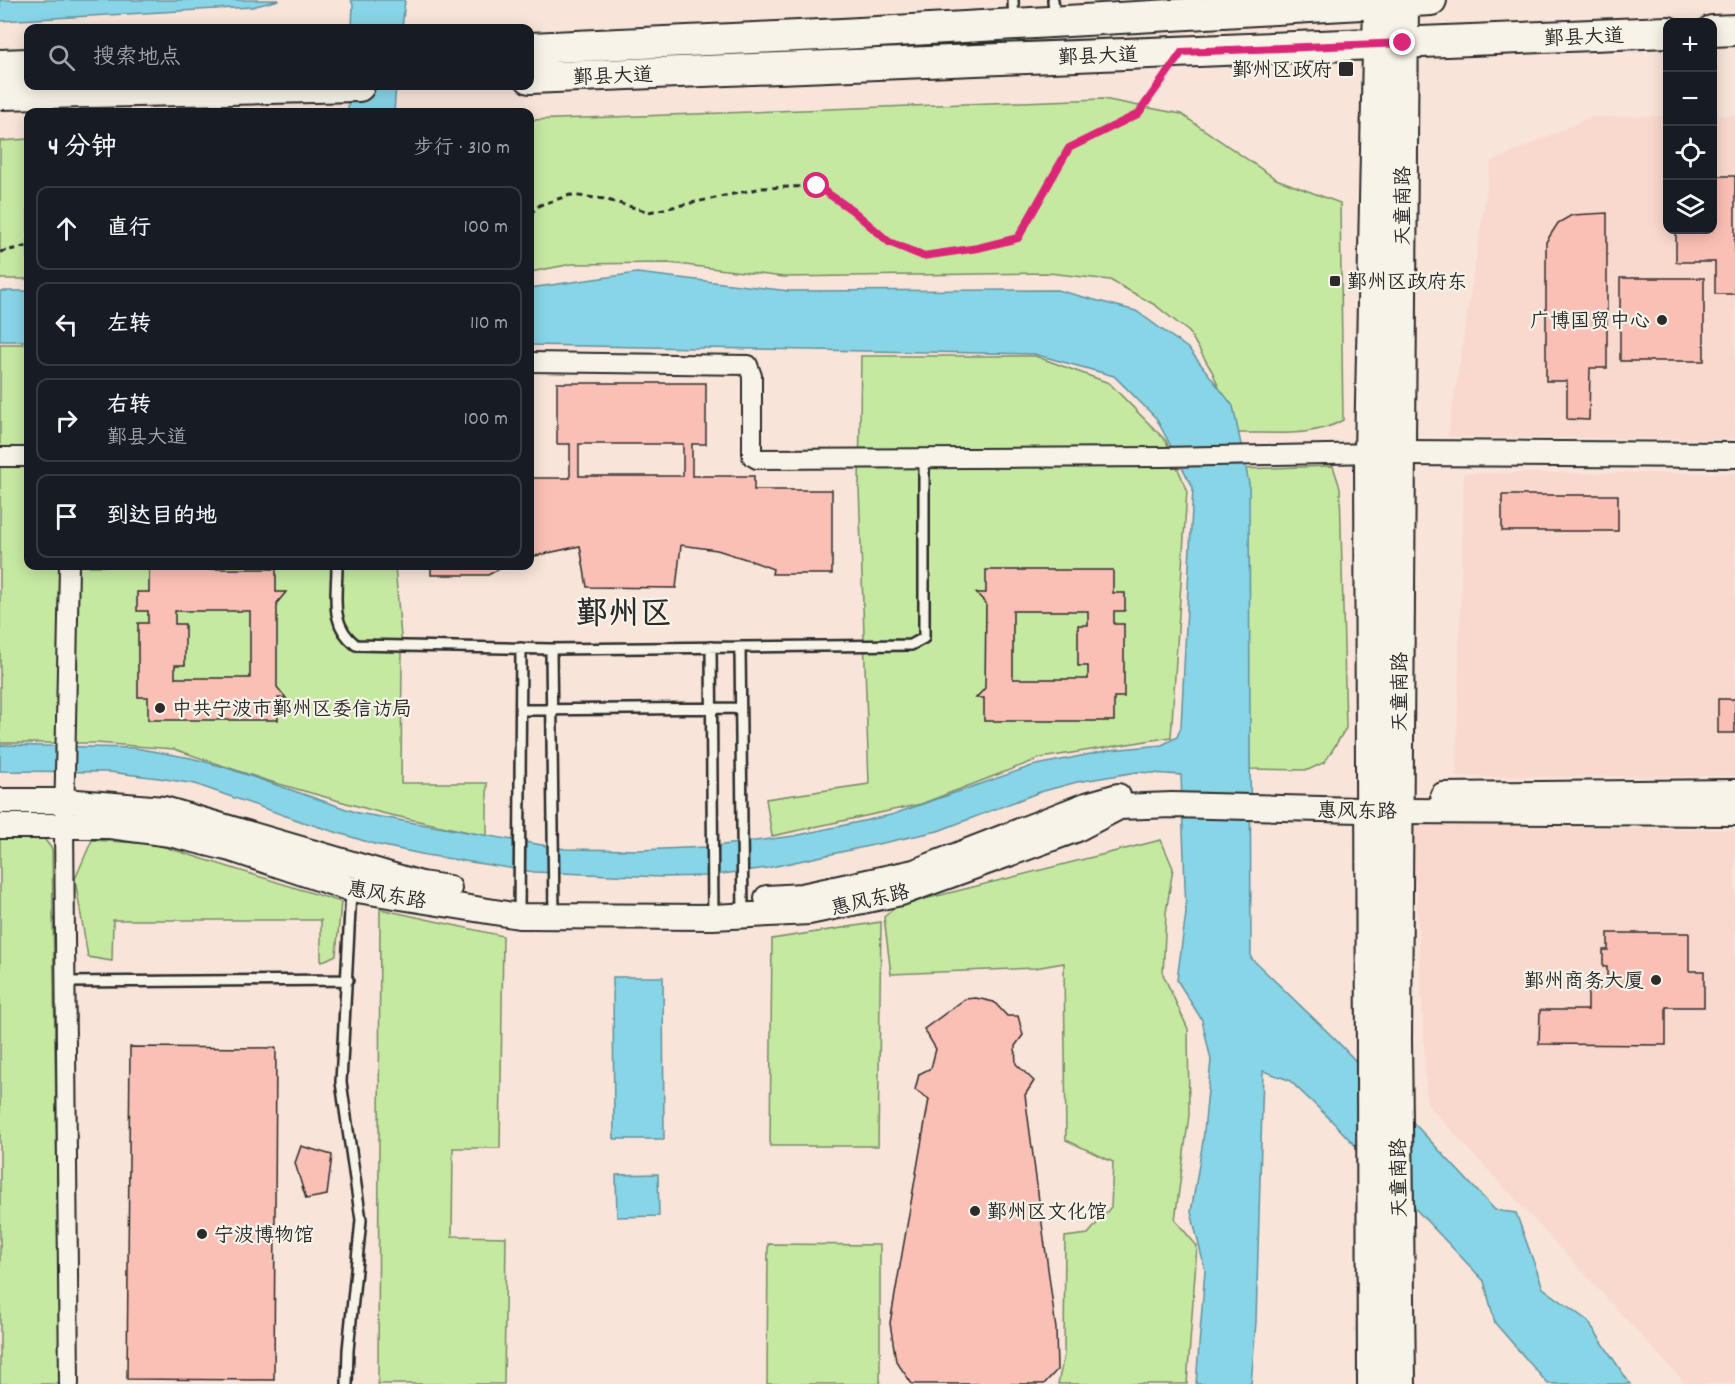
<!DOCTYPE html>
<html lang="zh">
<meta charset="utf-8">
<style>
:root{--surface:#171b24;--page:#242831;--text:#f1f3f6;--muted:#9ea1a6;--line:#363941}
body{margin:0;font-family:Dekko,"LXGW WenKai TC",sans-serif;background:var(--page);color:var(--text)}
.controls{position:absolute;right:18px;top:18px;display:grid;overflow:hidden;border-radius:12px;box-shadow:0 3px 15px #0003}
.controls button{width:54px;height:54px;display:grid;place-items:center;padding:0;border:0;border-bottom:2px solid var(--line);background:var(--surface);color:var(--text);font:30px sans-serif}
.stop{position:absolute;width:18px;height:18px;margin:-14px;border:4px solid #db2777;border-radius:50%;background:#fff}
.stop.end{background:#db2777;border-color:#fff;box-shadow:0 2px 6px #0008}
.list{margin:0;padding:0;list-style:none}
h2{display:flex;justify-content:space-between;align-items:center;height:78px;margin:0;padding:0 24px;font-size:26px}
h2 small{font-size:20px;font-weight:400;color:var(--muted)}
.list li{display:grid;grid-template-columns:39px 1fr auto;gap:18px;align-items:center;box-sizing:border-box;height:84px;margin:0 12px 12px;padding:0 12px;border:2px solid var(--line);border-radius:12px}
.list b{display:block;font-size:22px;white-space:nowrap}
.list p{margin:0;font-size:20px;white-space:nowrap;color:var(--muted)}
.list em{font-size:20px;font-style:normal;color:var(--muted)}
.icon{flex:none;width:33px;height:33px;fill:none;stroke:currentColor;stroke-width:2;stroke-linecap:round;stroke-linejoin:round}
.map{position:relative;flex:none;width:1735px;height:1384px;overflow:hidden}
.search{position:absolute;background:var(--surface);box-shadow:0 3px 15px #0003;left:24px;top:24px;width:510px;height:66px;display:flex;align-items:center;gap:15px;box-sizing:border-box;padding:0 21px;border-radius:12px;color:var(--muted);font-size:22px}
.panel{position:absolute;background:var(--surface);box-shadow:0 3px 15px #0003;left:24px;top:108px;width:510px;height:462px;border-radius:12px}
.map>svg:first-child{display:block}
.built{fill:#f9d9ce}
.green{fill:#c6e9a2;stroke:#788a66;stroke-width:1.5}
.water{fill:#88d5e8;stroke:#63919c;stroke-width:1.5}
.building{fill:#fbc0b5;stroke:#2b2b2b;stroke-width:1.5;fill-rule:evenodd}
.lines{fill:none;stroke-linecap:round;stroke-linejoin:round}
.service-casing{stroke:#2b2b2b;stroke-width:14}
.minor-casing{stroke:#2b2b2b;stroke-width:22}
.tertiary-casing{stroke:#2b2b2b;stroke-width:28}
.primary-casing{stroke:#2b2b2b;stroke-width:34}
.path{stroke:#2b2b2b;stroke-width:3;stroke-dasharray:6 4.5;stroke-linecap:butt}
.service{stroke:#f7f3e8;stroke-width:9}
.minor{stroke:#f7f3e8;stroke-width:18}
.tertiary{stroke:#f7f3e8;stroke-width:24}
.primary{stroke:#f7f3e8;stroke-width:30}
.path-bridge{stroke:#2b2b2b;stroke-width:3;stroke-dasharray:6 4.5;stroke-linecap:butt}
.route{stroke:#db2777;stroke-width:8}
.poi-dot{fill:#2b2b2b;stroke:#f7f3e8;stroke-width:2}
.labels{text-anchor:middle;stroke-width:4.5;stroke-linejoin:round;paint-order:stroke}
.street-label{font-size:20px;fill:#2b2b2b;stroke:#f7f3e8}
.poi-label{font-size:20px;fill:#2b2b2b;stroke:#f7f3e8;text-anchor:start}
.town-label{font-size:32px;font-weight:bold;fill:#2b2b2b;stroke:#f7f3e8}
</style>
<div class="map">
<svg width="1735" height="1384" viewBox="0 0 1735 1384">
<rect width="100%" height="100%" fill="#f8e4d9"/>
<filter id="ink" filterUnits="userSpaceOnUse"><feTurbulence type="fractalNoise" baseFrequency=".0167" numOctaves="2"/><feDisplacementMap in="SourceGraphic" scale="12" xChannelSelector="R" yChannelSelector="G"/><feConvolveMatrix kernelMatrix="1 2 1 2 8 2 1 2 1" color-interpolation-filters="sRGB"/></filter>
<g filter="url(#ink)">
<!-- built -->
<path class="built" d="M1713,115H1735V439L1448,437L1491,162L1590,117L1667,116L1668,230H1712Z
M1464,473H1735V776L1456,777Z
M1413,824L1735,830V1384H1686L1427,1104Z"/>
<!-- green -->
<path class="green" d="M1103,99L1181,114L1276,179L1340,203L1343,420C1313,438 1272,432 1237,433L1213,373L1189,332L1155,305L1110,280L1049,273L784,277L669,263L572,264L530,272V120Z
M28,139V279H0V141Z
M0,344H28V566H395L402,649L401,783H487V836L382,813L265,780L174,749L96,743H0Z
M861,356H1035L1109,383L1166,441L1187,490L1171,737L1041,758L921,804L772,836L766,799L869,784L859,486Z
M1333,466L1340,488L1346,728L1325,762L1308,770L1250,769L1240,469Z
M42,836L52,849L60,1384H0V837Z
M92,840L155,844L341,902L336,955L321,962V920H113L112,961L88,957L75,879Z
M1161,840L1173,868L1166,913L1163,974L1188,1029L1189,1115L1175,1220L1197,1246L1187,1384H1058L1064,1355L1065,1237L1088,1234L1111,1207L1113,1162L1066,1140L1064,963L1035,968L891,974L884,917L897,906Z
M380,909L503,936L500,1148H453L452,1236L506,1237L504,1384H378Z
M881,922L878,1146H770L772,939Z
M768,1244L880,1245V1384H767Z"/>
<!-- water -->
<path class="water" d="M0,0H279L252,7L0,21Z
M351,0H405L402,28H352L353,5Z
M349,86H396L394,112H348Z
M637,273L789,291L1057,290L1136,311L1189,349L1233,406L1249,483L1251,958L1336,1040L1495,1210L1516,1213L1543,1288L1588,1321L1630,1384H1548L1495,1323L1484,1281L1330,1119L1289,1080L1263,1071L1256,1322L1251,1384H1196L1205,1270L1191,1212L1203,1141L1211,1060L1202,1020L1177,980L1186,913L1181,775L1137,772L1077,782L1040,792L938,831L767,868L707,876L663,877L534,872L426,855L374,844L303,822L195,784L159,778L109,772L0,771V745L135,748L191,758L224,767L358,813L565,849L640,850L707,847L794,836L891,815L1032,766L1110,750L1162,745L1177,737L1181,727L1193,488L1156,418L1114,376L1034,354L530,345V288Z
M0,291H28V341H0Z
M613,977H663L664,1139H614Z
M658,1174L659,1216L617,1217L616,1175Z"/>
<!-- building -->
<path class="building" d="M1712,176H1735V294H1715V262H1676V230H1712Z
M1607,213V368H1590L1589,420L1567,419V381H1546V242L1558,223L1572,215Z
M1620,278H1704V361H1620Z
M557,383H706V444H692V476H754V490H832V574H772L773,569L749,560L717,550L681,545L676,588L587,587L580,546L530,557V478H570V444H557ZM579,444H683V476H579Z
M1502,495H1618V531H1502Z
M431,566H505L488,575H431Z
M149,569H276V592H286L277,603V687L286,698H278V720H148V697H138V623H148V611H137V592H149ZM175,611H250V678H175V665H185V624H175Z
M986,570H1113V593H1125V611H1114V624H1124V697H1114V721H984V698H976L985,688L986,603L976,593H986ZM1013,611H1088V625H1078V666H1088V679H1013Z
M1718,699H1735V733H1718Z
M1608,933H1689V971H1704V1007H1666V1045L1539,1044L1540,1010H1588V989H1607V967H1603V950H1608Z
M976,998L994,1002L1007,1016H1018L1023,1035L1015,1046L1016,1064L1034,1081L1025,1095L1056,1329L1057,1370L1044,1384H912L896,1361L890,1323L929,1099L915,1090L919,1074L931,1068L936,1049L924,1029L965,999Z
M130,1047L276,1048L274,1380L127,1379Z
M301,1146L332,1155L327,1195L306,1199L295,1163Z"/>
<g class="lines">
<!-- service casing -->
<g class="service-casing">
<path id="service" d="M1013,0L1014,22
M1053,0L1055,19
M337,566C337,597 329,624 356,645L551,649L740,647L743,915
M711,647L713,917
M740,647L911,645L924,638V458
M551,649L554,916
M521,710L740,708
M519,916L521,648
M65,982L348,980
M347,1384L348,1350L361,1220L341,1082L351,891"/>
</g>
<!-- minor casing -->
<g class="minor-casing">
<path id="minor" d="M530,362L748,365L752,376V456L757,459L1163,457L1378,453
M0,457H28
M69,1384L64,826L69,566"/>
</g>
<!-- tertiary casing -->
<g class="tertiary-casing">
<path id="tertiary" d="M1401,453L1735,455
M1443,795L1735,792
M0,801H64L164,809L421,884L449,888
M0,826H110L170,834L231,849L351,889L519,916L713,917L809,912L901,893L1075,830L1119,807L1172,805L1398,811L1735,813
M767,898L802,896L914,872L1086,805L1118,796"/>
</g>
<!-- primary casing -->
<g class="primary-casing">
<path id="primary" d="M1712,31L1735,30
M530,48L842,34L1431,0
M0,65L28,64
M530,78L1668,32
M0,94L359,86
M1373,1384L1370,453L1379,0
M1400,1384L1396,1040L1403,0"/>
</g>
<!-- path -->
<path class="path" d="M0,252L28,246"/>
<!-- service -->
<use href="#service" class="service"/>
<!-- minor -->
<use href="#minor" class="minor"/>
<!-- tertiary -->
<use href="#tertiary" class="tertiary"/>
<!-- primary -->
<use href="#primary" class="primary"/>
<!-- path-bridge -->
<path class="path-bridge" d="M530,214L540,205L570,195L604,199L649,212L762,188L817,186L852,210L889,242L923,256L978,248L1018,238L1069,148L1138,114L1182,52"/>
</g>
</g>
<g class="lines" filter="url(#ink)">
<!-- route -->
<path class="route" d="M817,186L852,210L889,242L923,256L978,248L1018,238L1069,148L1138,114L1182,52L1403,43"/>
</g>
<!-- markers -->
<g class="poi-dot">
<rect x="1338" y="61" width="16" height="16" rx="3"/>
<rect x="1329" y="275" width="12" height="12" rx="3"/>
<circle cx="1662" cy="320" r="6"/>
<circle cx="160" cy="708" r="6"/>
<circle cx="1656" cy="980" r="6"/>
<circle cx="975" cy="1211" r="6"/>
<circle cx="202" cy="1234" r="6"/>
</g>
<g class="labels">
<!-- street labels -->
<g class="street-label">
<text transform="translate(1584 36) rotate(-2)" y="7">鄞县大道</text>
<text transform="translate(1098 55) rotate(-2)" y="7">鄞县大道</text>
<text transform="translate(613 75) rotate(-2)" y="7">鄞县大道</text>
<text transform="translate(1402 206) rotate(-90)" y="7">天童南路</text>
<text transform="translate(1399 692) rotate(-90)" y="7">天童南路</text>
<text transform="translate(1357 810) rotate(1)" y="7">惠风东路</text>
<text transform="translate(387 894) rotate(10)" y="7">惠风东路</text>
<text transform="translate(870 899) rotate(-13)" y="7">惠风东路</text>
<text transform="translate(1398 1178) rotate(-91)" y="7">天童南路</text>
</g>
<!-- poi labels -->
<g class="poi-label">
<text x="1332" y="76" text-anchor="end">鄞州区政府</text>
<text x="1347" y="288">鄞州区政府东</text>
<text x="1650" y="327" text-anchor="end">广博国贸中心</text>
<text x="172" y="715">中共宁波市鄞州区委信访局</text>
<text x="1644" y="987" text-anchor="end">鄞州商务大厦</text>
<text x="987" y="1218">鄞州区文化馆</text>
<text x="214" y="1241">宁波博物馆</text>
</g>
<!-- town labels -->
<g class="town-label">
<text x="624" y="623">鄞州区</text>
</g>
</g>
</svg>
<div class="controls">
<button>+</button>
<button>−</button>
<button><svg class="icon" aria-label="locate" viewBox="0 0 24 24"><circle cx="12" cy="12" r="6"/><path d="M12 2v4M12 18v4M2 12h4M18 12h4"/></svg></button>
<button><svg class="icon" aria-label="layers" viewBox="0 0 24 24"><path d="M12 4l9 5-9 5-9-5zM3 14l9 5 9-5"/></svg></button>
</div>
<div class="stop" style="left:817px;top:186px"></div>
<div class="stop end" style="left:1403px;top:43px"></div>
<div class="search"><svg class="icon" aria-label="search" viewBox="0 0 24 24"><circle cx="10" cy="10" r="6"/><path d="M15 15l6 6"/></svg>搜索地点</div>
<section class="panel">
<h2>4 分钟<small>步行 · 310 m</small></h2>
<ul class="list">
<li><svg class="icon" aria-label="ahead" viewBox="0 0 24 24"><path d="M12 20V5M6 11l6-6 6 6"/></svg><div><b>直行</b></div><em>100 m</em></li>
<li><svg class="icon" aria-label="left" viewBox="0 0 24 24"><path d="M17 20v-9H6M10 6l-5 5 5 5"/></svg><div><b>左转</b></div><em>110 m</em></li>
<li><svg class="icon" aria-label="right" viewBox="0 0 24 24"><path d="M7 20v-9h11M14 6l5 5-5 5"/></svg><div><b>右转</b><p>鄞县大道</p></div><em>100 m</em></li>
<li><svg class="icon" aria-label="arrive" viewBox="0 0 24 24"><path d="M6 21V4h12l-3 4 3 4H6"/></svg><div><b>到达目的地</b></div></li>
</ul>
</section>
</div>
